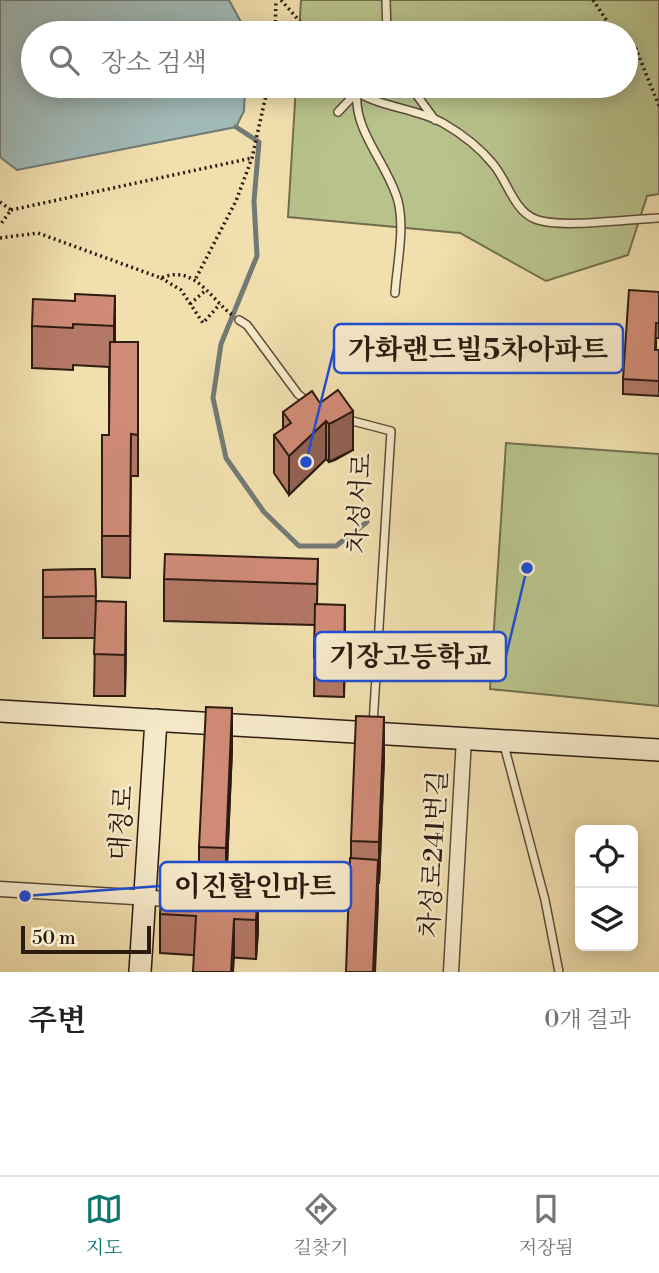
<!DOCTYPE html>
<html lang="ko">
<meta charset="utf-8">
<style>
:root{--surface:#fff;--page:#f2f2f2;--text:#222;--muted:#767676;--line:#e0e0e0;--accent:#0f766e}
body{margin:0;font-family:"Libre Bodoni","Noto Serif KR",serif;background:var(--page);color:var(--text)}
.controls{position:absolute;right:21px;bottom:21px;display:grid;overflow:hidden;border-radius:10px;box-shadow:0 4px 18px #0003}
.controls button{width:63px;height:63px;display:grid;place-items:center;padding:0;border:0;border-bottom:2px solid var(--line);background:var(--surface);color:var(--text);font:35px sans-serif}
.scale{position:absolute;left:21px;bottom:18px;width:130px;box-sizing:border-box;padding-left:7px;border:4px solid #2c1b11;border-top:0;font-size:19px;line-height:24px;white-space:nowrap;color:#2c1b11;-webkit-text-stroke:5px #f6eaca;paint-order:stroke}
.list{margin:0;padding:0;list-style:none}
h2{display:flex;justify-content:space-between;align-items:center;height:91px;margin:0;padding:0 28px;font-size:30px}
h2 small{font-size:23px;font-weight:400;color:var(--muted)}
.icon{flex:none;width:38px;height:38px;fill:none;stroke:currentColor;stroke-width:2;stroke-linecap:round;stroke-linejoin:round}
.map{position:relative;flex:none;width:659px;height:972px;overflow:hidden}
.search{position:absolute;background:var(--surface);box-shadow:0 4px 18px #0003;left:21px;right:21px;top:21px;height:77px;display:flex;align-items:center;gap:18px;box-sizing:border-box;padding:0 24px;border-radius:38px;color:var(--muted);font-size:26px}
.sheet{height:203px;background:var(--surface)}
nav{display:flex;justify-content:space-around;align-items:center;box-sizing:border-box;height:98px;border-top:2px solid var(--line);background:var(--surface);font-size:19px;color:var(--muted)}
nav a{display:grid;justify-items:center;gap:4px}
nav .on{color:var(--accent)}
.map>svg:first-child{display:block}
.green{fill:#b8c28b;stroke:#726e4e;stroke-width:2}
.water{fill:#a1b9b7;stroke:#727a75;stroke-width:2}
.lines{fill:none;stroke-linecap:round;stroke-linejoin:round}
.stream{stroke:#727a75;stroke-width:5}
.lane-casing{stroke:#5d4c38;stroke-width:10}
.street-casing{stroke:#5d4c38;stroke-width:17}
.secondary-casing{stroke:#2c1b11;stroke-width:24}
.path{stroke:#2c1b11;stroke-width:3.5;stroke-dasharray:2 3.5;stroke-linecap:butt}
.lane{stroke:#f6eaca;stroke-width:7}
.street{stroke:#f6eaca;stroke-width:14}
.secondary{stroke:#f6eaca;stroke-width:21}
.wall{fill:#b37866;stroke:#2c1b11;stroke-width:2}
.shaded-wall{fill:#926153;stroke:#2c1b11;stroke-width:2}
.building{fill:#d08b77;stroke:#2c1b11;stroke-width:2}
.labels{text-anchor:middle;stroke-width:5;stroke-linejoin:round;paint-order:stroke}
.street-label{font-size:26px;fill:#2c1b11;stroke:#f6eaca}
.leader{fill:none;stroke:#1d4ed8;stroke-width:2.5}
.callout-dot{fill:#1d4ed8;stroke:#f6eaca;stroke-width:2.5}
.callout{fill:#f6eaca;stroke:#1d4ed8;stroke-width:2.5}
.callout-label{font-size:28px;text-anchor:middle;font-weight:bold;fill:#2c1b11}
</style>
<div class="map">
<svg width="659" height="972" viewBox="0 0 659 972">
<rect width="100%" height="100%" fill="#f1dfae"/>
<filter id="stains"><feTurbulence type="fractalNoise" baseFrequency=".00286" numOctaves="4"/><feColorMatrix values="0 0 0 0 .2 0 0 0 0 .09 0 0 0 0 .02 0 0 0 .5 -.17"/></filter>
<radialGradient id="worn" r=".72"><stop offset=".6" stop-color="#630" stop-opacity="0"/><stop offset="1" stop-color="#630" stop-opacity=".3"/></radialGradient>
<!-- green -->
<path class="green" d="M301,0H659V194L647,196L628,255L546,281L460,233L288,217L296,86H626V33H299Z
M506,443L659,454V706L490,689Z"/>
<!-- water -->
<path class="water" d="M0,0H229L247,33H33V86H245L244,111L236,127L17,170L0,157Z"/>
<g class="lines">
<!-- stream -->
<path class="stream" d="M236,127L259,142L254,201L257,256L221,344L213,398L226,458L264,512L299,546H336L367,522"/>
<!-- lane casing -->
<g class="lane-casing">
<path id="lane" d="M386,0L387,33
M410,86L435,120
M357,92C383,108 416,108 443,123C462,134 480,148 493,164C507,180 514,211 535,219C560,229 629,219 659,218
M357,92C353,131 388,164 398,201C405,229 397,264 395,293
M338,112L357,92
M239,320L247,325L298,394L309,403
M345,419L391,431L373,725
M504,745L545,900L559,972"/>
</g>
<!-- street casing -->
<g class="street-casing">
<path id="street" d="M0,889L184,900
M451,972L464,738"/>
</g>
<!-- secondary casing -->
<g class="secondary-casing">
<path id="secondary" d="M0,711L659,750
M140,972L156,720"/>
</g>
<!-- path -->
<path class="path" d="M281,0L310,33
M593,0L615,33
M275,33L276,0
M626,42L636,49L659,106
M0,202L11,210L0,225
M11,210L252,158
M0,238L38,233L161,278C194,264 209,297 232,315
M161,278L181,290L203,323L220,304
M196,278L236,201L252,158L268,86
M190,304L206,290"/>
<!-- lane -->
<use href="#lane" class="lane"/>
<!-- street -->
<use href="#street" class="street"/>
<!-- secondary -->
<use href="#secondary" class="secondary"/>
</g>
<!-- wall -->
<path class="wall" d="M659,292V338H656V350H659V396L623,394V379Z
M115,296V342H138V476H131L130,578L102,577V435H109V367L73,365V370L32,368V326L75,301Z
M320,403L353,450L335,460L329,462L326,459L289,495L274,473V435L283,429V412Z
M318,559L317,604L345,643L344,697L314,696L315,625L164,621V579Z
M95,569L96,609L126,643L125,696H94L95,638H43V570Z
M232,749L226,889L258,891V930L256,959L160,953V914L170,899L199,887V847Z
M384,758L379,883H378V901L351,859V841Z"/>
<!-- shaded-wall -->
<path class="shaded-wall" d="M115,296V338L114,367V326Z
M353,411V450L329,462V424Z
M326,421V459L289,495V456Z
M126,602V643L125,696V655Z
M345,605V643L344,697V658Z
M232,708V749L226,889V848Z
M384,717V758L379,883V842Z
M378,860V901L375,972H373Z
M258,891V930L256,959V920Z
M234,919V957L233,972H231Z"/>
<!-- building -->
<path class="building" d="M629,290L659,292V323H656L655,350H659V381L623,379Z
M75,294L115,296L114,326L73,324V328L32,326L33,299L75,301Z
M110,342H138V435L131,434L130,536H102V435H109Z
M338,390L353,411L335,421L329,424L326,421L289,456L274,435L291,423L283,412L312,391L320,403Z
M165,554L318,559L317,584L164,579Z
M95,569L96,596L43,597V570Z
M96,601L126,602L125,655L94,654Z
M315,604L345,605L344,658L314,657Z
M206,707L232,708L226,848L199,847Z
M356,716L384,717L379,842L351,841Z
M350,858L378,860L373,972H346Z
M171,886L258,891L256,920L234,919L231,972H193L196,916L160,914L161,898L170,899Z"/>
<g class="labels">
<!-- street labels -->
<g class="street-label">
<text transform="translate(359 503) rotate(-87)" y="9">차성서로</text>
<text transform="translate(121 823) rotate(-86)" y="9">대청로</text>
<text transform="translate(433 854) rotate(-87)" y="9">차성로241번길</text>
</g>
</g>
<!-- callouts -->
<path class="leader" d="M306 462L334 349M527 568L506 656M25 896L160 886"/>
<g class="callout-dot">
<circle cx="306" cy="462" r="7"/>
<circle cx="527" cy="568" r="7"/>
<circle cx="25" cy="896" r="7"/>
</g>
<g class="callout">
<rect x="334" y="324" width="289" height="49" rx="7"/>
<rect x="315" y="632" width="191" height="49" rx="7"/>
<rect x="160" y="862" width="191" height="49" rx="7"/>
</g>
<g class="callout-label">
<text x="478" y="359">가화랜드빌5차아파트</text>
<text x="410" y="666">기장고등학교</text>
<text x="255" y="896">이진할인마트</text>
</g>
<rect width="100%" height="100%" filter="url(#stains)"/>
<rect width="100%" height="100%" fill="url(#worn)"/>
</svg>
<div class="controls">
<button><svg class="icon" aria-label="locate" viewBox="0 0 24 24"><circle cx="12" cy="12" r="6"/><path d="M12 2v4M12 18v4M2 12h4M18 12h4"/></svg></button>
<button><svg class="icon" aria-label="layers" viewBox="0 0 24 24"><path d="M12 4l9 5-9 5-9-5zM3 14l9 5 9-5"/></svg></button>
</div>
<div class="scale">50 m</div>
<div class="search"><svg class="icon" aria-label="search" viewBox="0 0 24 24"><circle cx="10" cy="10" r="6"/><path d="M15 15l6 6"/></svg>장소 검색</div>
</div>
<section class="sheet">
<h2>주변<small>0개 결과</small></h2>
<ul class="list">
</ul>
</section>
<nav>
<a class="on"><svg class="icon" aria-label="map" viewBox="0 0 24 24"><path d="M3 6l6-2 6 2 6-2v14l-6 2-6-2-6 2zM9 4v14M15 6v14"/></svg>지도</a>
<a><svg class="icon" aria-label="directions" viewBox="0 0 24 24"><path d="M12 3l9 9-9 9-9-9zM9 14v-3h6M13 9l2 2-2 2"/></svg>길찾기</a>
<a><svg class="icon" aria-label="saved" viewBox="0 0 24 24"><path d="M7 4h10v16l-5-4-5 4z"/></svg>저장됨</a>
</nav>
